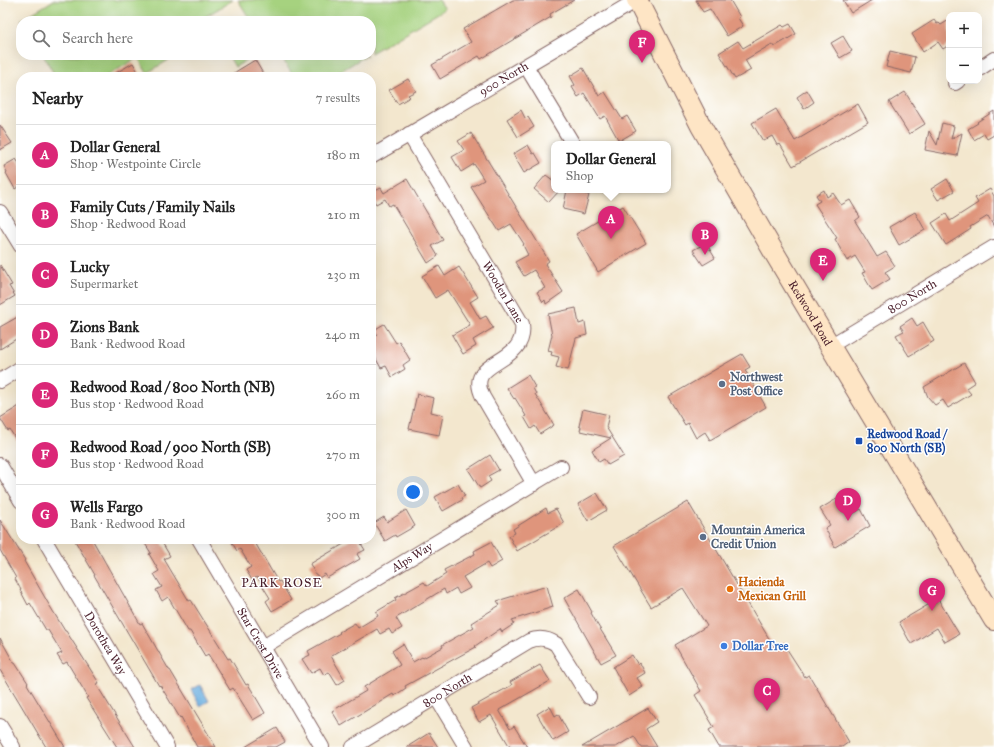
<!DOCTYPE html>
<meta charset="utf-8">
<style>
:root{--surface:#fff;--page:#f2f2f2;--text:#222;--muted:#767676;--line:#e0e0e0;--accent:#db2777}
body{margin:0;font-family:"IM FELL Great Primer",serif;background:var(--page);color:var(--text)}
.controls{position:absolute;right:12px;top:12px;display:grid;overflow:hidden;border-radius:8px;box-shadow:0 4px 16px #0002}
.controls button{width:36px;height:36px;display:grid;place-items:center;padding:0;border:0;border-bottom:1px solid var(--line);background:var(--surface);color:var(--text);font:20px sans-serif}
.you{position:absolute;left:413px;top:492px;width:14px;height:14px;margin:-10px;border:3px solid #fff;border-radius:50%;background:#1a73e8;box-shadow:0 0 0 6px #1a73e833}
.badge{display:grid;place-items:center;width:26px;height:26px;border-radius:50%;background:var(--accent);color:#fff;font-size:13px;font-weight:700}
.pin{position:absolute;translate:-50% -33px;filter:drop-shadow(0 1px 2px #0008)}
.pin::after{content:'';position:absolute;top:21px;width:14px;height:12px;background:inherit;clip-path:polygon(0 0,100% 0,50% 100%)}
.popup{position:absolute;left:551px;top:141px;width:120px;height:52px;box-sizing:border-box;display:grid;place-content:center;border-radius:8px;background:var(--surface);filter:drop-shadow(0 1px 3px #0005);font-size:13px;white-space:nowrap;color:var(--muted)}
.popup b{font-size:15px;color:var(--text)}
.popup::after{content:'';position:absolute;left:50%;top:100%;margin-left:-8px;border:8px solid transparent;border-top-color:var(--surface)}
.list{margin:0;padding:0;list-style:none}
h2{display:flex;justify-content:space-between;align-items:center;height:52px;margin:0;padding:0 16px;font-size:17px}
h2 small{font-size:13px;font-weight:400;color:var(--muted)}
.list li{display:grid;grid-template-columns:26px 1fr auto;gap:12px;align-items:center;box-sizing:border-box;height:60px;padding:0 16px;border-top:1px solid var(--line)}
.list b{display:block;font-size:15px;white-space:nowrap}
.list p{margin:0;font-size:13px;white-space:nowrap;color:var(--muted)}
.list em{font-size:13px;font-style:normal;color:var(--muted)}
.icon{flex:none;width:22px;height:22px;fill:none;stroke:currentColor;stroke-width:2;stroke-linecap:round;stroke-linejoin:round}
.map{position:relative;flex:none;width:994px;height:747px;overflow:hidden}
.search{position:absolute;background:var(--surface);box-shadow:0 4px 16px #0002;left:16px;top:16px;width:360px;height:44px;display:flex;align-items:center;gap:10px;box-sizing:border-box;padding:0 14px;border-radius:16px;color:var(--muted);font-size:15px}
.panel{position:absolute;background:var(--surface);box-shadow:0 4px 16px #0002;left:16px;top:72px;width:360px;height:472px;border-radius:16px}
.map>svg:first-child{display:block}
.green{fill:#a6d27f;stroke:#787855}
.park{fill:url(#park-crowns);stroke:#787855}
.water{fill:#69addf;stroke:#5a6685}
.building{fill:#df957b}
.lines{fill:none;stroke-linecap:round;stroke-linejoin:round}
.street-casing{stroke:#856564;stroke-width:16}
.secondary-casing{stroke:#856564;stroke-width:22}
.street{stroke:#fff;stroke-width:14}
.secondary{stroke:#fee5c5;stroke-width:20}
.service-dot{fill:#5c6f8a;stroke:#fff;stroke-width:1.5}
.transit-dot{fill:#1a4fb4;stroke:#fff;stroke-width:1.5}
.food-dot{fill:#e8710a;stroke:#fff;stroke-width:1.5}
.shop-dot{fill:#3f7fe0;stroke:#fff;stroke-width:1.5}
.labels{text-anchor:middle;stroke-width:3;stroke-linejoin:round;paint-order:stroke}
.street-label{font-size:12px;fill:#4a1f2b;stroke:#fff}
.service-label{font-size:12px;font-weight:bold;fill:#4e5e75;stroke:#fff;text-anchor:start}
.transit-label{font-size:12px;font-weight:bold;fill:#164399;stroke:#fff;text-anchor:start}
.food-label{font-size:12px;font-weight:bold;fill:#c56008;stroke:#fff;text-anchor:start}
.shop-label{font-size:12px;font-weight:bold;fill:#366cbe;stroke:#fff;text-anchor:start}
.neighbourhood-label{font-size:13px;letter-spacing:1px;fill:#4a1f2b;stroke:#fff}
</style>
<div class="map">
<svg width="994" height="747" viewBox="0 0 994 747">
<defs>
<pattern id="park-crowns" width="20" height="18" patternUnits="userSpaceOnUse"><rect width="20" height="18" fill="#a6d27f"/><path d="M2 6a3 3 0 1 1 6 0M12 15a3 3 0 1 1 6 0" fill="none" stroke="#90b46e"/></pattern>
</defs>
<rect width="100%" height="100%" fill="#fff"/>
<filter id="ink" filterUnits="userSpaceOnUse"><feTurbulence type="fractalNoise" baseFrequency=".025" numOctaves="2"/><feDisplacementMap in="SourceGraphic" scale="8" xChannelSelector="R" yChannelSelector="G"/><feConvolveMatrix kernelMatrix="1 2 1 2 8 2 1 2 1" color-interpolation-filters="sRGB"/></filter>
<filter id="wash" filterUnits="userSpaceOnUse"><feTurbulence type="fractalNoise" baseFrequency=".012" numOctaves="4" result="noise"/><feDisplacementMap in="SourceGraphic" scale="16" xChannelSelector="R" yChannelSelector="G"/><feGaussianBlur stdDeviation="0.9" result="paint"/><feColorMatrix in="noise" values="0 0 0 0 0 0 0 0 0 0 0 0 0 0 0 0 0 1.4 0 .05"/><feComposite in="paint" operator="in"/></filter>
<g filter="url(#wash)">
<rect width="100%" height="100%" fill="#f3e7ce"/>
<!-- green -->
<path class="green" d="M54,0H233L198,21H22L21,20Z
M238,0H439L445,9L371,53V21H251Z
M43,55H142L105,77H56Z
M146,55H177L147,73L139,59Z
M280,55H367L331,77H294Z"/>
<!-- park -->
<path class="park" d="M228,55H255L235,67Z"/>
<!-- water -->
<path class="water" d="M200,685L209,701L200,706L191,690Z"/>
<g id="blocks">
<!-- building -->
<path class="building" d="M513,0H574L550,14L551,17L481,59L479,56L440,79L432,65L471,42L463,29Z
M696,0H730L740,17L738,18L743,26L727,36L710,9L703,12Z
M843,0H872L851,13Z
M934,20L937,24L939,23L941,25L949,20V45L943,49L938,42L923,52L912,34Z
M790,24L796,34L774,47L772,44L745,60L751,70L735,79L719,53L738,41L743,48L782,25L784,27Z
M843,36L852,51L840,58L831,43Z
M890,51L915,57L911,73L886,67Z
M255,60L265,77H227Z
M133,63L141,77H109Z
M583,68L599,96L605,92L622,119L627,116L636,131L619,141L605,116L600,119L584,93L578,97L572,87L575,85L570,76Z
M408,79L416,91L408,95L410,97L398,104L389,90Z
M807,90L814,102L804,109L797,97Z
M905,92L925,124L909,134L889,102Z
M858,104L868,122L793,166L780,144L777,145L772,136L763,141L752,123L776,109L795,141Z
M521,110L525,118L528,117L534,127L518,137L507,119Z
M994,111V135L987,139L984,134L974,140L968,129L978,123L977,122Z
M942,123L954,126L951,139L962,133L957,156L925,150L929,131L937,145Z
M0,125L12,143L0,150Z
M471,133L549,261L545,264L563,292L546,304L545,300L543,302L537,292L545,288L534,270L524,276L515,262L528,255L523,245L524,244L511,224L499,231L471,187L484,180L474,164L461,172L452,157L464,150L458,141Z
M528,145L533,154L535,153L541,163L524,173L513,154Z
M16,159L21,166V185L15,189L6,173L7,172L4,166Z
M546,175L554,181V190H560L549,202L534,189Z
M407,179L443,240L432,246L438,256L428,263L393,204L389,206L385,199L376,204L371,196V193L381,188L384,193Z
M947,179L954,191L938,200L931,189Z
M990,189L994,196V227L988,216L970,227L971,229L946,245L932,223L946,214L950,221L978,203L975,198Z
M567,190L589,195L584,214L563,209Z
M824,190L827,197L833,193L841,205L850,200L860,217L855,221L877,257L886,252L895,266L885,272L890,279L872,290L862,273L865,272L855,256L847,261L835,239L837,238L815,204L820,201L816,195Z
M623,206L646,243L598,272L576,234Z
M915,212L925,230L899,245L889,227Z
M706,243L715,258L703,265L693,250Z
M0,265L12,285L9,286L15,296L0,305Z
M439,266L445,276L459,267L478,297L470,302L480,319L486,316L493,328L473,340L476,346L463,354L452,335L470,325L448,290L435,298L422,276Z
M576,308L579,324L585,322L587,335L576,338L568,370L556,367L559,357L551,355L552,352L548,351L552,335L548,314Z
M21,315V336L0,349V327Z
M912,318L917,326L923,322L934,341L909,356L896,335L904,331L900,326Z
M384,324L396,343L399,341L410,360L403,365L405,369L392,377L386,366L381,368L371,350V337L377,334L374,330Z
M742,354L750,367L745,370L766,407L710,440L705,432L696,438L688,423L685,425L668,397Z
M964,363L975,382L966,388L971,394L948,408L943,400L935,405L928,397L924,387Z
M528,375L535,387L533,388L536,394H535L554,425L540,434L535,426L531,429L524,417L526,416L515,398L514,399L507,388Z
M417,394L434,398L431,412L443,415L439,435L409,429Z
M21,405V448L10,430L8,431L0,418Z
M583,409L609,415L606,427L624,456L608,465L604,459L599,462L592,450L611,438L580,431L581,427L579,426Z
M490,455L499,470L488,476L491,481L480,488L468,469Z
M458,484L465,496L461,498L462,500L443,511L435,497Z
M597,493L607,510L588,521L578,504Z
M838,498L849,516L861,509L870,526L835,547L825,528L830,525L820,509Z
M688,502L774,647L783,643L805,677L809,675L849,742L842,747H719L709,730L714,727L695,695L701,691L675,645L707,626L683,588L651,607L614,546Z
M546,508L548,513L556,509L564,523L517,551L509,536L515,533L513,529Z
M406,510L415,526L396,537L395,535L385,541L374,523L384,517L387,522Z
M0,520L25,560L24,561L48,603L65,631H66L99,683L96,684L135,747H117L86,698L88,697L67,662L63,664L57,655L62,653L48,630H46L30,603L28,605L20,590H21L15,579L16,578L0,550Z
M74,539H92L140,624L142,623L169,670H170L216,747H197L181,717L180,718L160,685L159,686L94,575H95Z
M150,539H160L170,556L164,559L189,601L191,600L228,659L230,658L246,685L248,684L265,713L253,720L233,688L230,690L208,654L205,656L190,631H188L168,597L162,601L156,590L162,587L154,574L159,571L149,554L151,553L144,542Z
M230,539H258L254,541L278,582L280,581L291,600L272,611L266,601L270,598L257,577L252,580L246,570L251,567L240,549L237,551Z
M352,539H358L365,550L357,554L360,559L327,578L325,574L319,578L317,575H316L310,564Z
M491,542L502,561L490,568L487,563L463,577L470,588L459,594L456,588L446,594L444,589L396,618L402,628L392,634L389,629L380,634L377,629L331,656L345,680L337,685L329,672L324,675L320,668L311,673L302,659L310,655L308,651L340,633L339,632L355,623L358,628L378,616L376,612L396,600L395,598L424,582L427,586L446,574L444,570L475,554L474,551Z
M547,586L553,607L512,620L514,624L502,632L500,629L475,646L476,647L405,686L406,688L394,696L393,694L341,726L332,711L366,691L364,687L400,665L392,651L403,644L413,662L422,657L423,658L443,647L442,645L474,627L471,623L500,605L497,601Z
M579,589L592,612L591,613L597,624L616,655L601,663L564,598Z
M938,599L959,634L945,642L937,628L911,644L899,622Z
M0,638L14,663H15L28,683L27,684L65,747H46L21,705L0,670Z
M632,655L638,665L640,663L645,673L637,678L643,687L629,696L613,667Z
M540,665L550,681L499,710L510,729L514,726L527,747H510L491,715L479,722L471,708L512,685L510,682Z
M550,706L555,716L558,714L568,732L553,741L537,714Z
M648,708L657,722L646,729L657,747H641L634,736L616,747H582Z
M277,728L285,742L276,747H245Z
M429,733L438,747H407Z"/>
</g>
</g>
<g filter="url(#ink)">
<use href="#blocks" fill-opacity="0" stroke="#856564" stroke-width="1"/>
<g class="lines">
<!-- street casing -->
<g class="street-casing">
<g id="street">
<path d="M526,66L573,144"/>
<path d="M979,69L994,59"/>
<path d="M955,83L958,81"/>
<path id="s1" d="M409,134L522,324C528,367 463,358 483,397L534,484"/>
<path id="s2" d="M371,157L637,0"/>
<path d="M0,212L21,246"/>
<path id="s3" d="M830,346L994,247"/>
<path d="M0,381L21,368"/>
<path d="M0,465L21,501"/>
<path id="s4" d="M44,539L167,747"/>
<path id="s5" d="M199,539L322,747"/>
<path id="s6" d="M263,647L561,467"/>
<path d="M436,697L466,747"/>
<path d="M0,726L13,747"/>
<path id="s7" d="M353,747L529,641C539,637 547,638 556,644L589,697"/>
</g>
</g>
<!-- secondary casing -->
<g class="secondary-casing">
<g id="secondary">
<path id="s8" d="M637,0L701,126L772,249L994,620"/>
</g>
</g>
<!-- street -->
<use href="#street" class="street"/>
<!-- secondary -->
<use href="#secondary" class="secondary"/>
</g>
</g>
<!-- markers -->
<g class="service-dot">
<circle cx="722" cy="384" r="4"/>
<circle cx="703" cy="537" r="4"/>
</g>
<rect class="transit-dot" x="855" y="437" width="8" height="8" rx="2"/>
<circle class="food-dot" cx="730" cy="589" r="4"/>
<circle class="shop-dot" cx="724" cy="646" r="4"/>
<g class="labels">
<!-- street labels -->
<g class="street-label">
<text dy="4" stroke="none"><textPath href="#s2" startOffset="154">900 North</textPath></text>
<text dy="4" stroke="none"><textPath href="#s1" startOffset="184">Wooden Lane</textPath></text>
<text dy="4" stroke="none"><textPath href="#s3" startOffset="96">800 North</textPath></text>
<text dy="4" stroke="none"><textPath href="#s8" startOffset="358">Redwood Road</textPath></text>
<text dy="4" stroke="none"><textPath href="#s6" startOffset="174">Alps Way</textPath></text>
<text dy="4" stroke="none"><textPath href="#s4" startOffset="121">Dorothea Way</textPath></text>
<text dy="4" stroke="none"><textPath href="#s5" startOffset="121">Star Crest Drive</textPath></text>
<text dy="4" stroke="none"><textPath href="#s7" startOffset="110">800 North</textPath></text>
</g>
<!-- service labels -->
<g class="service-label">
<text x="730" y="381">Northwest<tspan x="730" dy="14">Post Office</tspan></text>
<text x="711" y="534">Mountain America<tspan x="711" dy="14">Credit Union</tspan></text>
</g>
<!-- transit labels -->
<g class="transit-label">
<text x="867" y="438">Redwood Road /<tspan x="867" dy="14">800 North (SB)</tspan></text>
</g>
<!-- food labels -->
<g class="food-label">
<text x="738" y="586">Hacienda<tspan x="738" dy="14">Mexican Grill</tspan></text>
</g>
<!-- shop labels -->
<g class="shop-label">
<text x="732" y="650">Dollar Tree</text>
</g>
<!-- neighbourhood labels -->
<g class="neighbourhood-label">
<text x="282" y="587">PARK ROSE</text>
</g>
</g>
</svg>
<div class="controls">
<button>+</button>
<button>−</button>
</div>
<div class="you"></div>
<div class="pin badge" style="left:611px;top:239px">A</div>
<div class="popup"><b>Dollar General</b>Shop</div>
<div class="pin badge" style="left:705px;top:255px">B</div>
<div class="pin badge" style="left:767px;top:711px">C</div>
<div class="pin badge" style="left:848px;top:521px">D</div>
<div class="pin badge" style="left:823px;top:281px">E</div>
<div class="pin badge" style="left:642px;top:63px">F</div>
<div class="pin badge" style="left:932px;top:611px">G</div>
<div class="search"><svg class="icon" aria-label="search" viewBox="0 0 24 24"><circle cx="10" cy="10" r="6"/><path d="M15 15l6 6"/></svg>Search here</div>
<section class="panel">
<h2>Nearby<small>7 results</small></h2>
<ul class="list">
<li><span class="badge">A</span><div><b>Dollar General</b><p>Shop · Westpointe Circle</p></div><em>180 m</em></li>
<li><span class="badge">B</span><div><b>Family Cuts / Family Nails</b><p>Shop · Redwood Road</p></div><em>210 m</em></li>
<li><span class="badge">C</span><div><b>Lucky</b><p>Supermarket</p></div><em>230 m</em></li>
<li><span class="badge">D</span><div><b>Zions Bank</b><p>Bank · Redwood Road</p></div><em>240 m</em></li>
<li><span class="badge">E</span><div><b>Redwood Road / 800 North (NB)</b><p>Bus stop · Redwood Road</p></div><em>260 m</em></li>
<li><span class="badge">F</span><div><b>Redwood Road / 900 North (SB)</b><p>Bus stop · Redwood Road</p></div><em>270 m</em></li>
<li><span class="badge">G</span><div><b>Wells Fargo</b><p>Bank · Redwood Road</p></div><em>300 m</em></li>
</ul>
</section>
</div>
